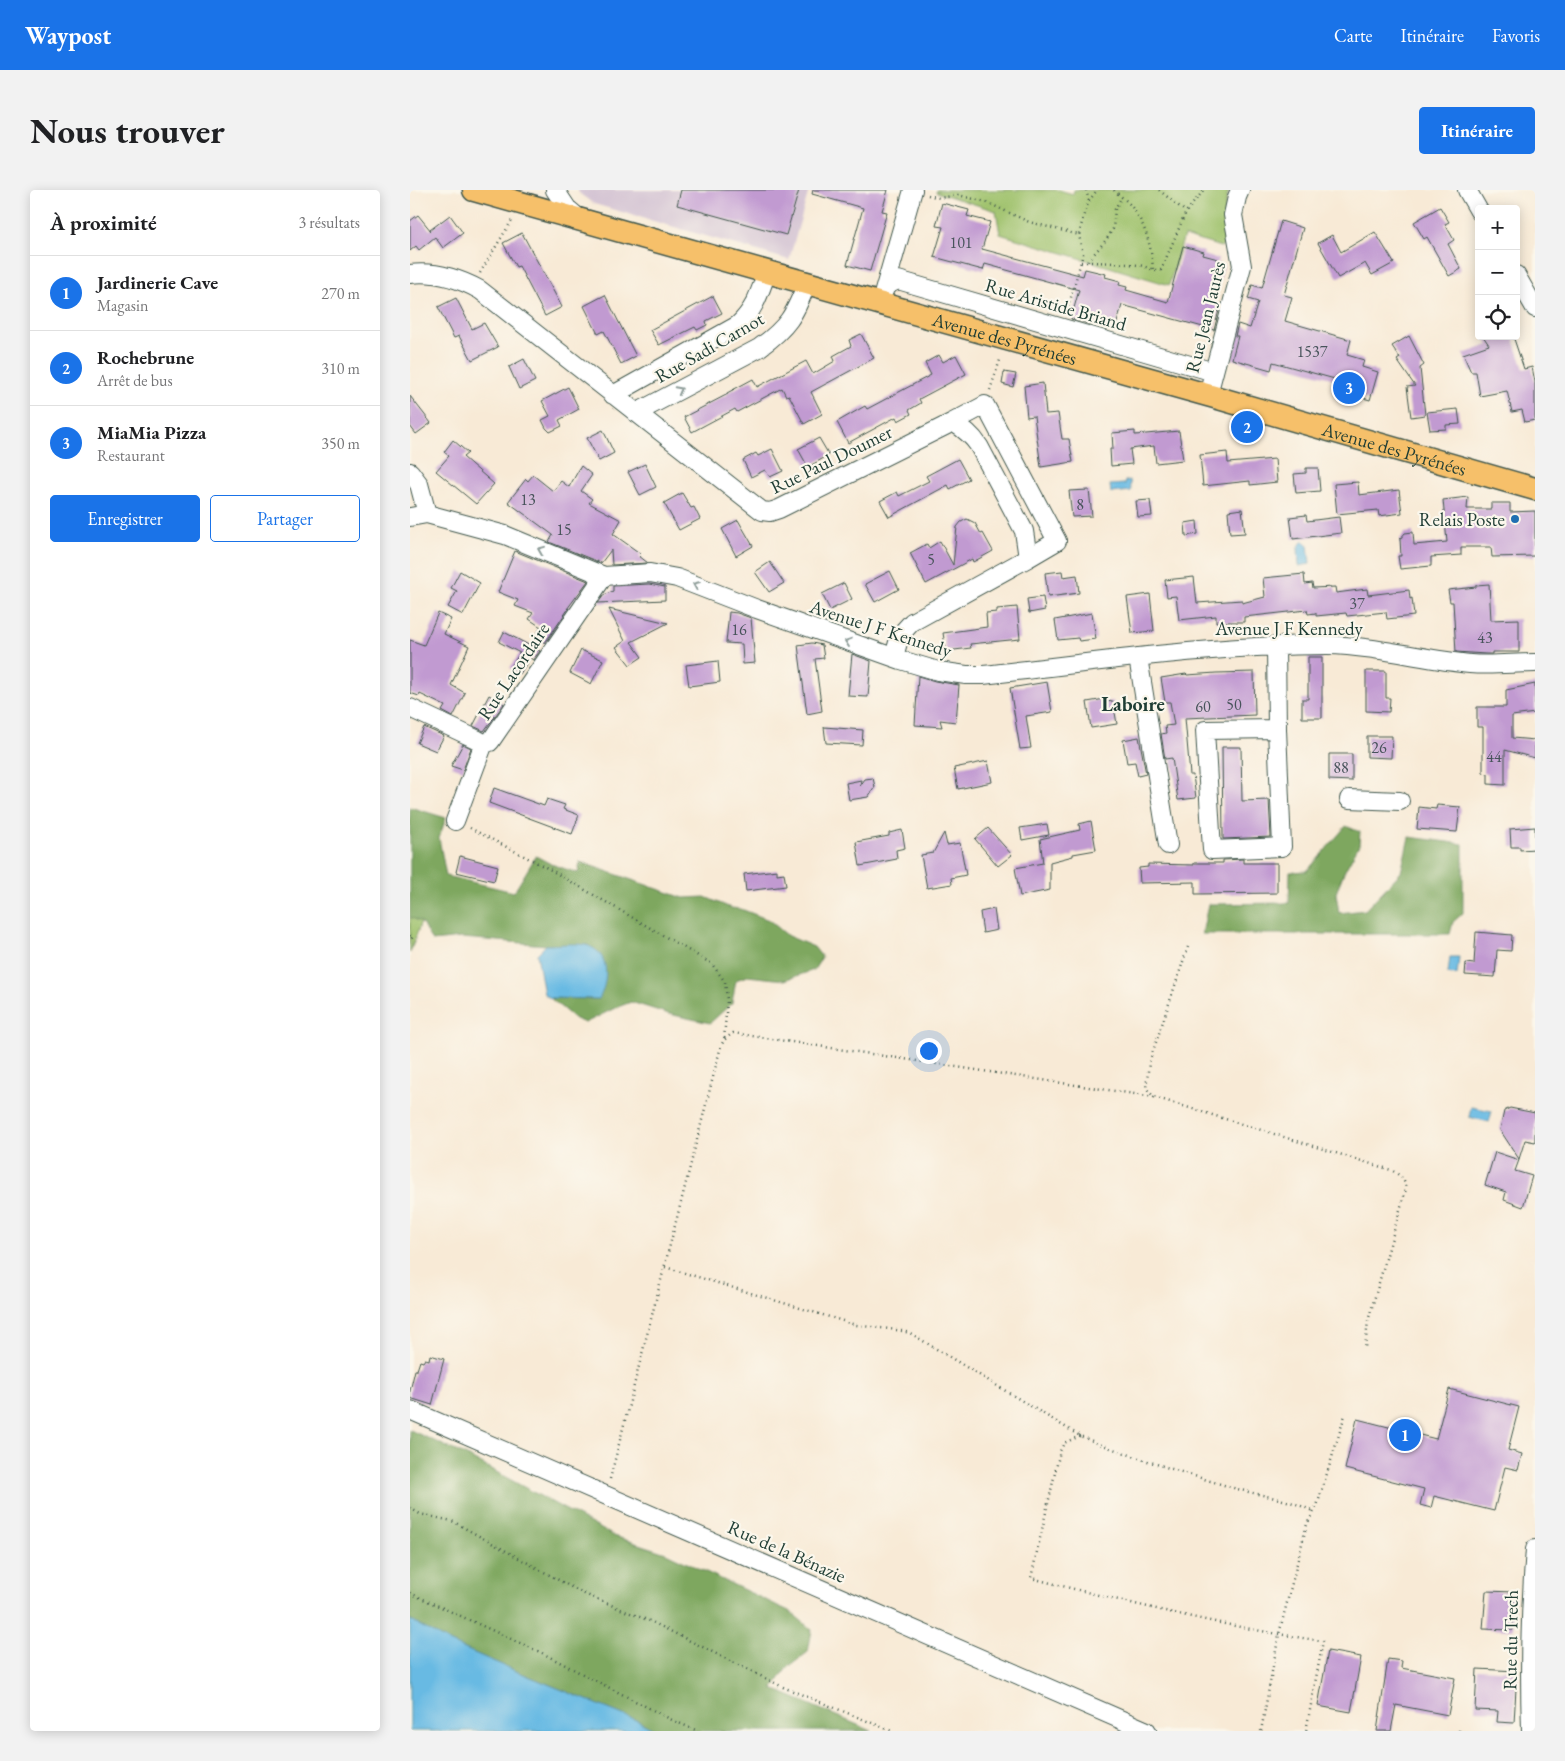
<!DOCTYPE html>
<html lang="fr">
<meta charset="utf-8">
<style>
:root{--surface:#fff;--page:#f2f2f2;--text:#202124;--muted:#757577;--line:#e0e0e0;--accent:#1a73e8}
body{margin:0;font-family:"EB Garamond",serif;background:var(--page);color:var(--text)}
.controls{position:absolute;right:15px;top:15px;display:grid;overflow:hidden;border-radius:5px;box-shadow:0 2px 12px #0003}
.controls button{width:45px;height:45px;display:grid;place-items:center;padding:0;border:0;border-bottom:1px solid var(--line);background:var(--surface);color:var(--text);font:25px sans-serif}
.you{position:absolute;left:518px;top:860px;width:18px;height:18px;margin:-12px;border:4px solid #fff;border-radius:50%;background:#1a73e8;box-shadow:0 0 0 8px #1a73e833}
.badge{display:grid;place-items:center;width:32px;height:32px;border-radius:50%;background:var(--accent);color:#fff;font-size:16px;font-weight:700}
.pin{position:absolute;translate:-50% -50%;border:2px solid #fff;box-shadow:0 1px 5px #0006}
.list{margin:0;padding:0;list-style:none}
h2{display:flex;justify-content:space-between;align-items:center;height:65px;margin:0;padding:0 20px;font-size:21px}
h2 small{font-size:16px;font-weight:400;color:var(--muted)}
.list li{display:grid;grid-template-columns:32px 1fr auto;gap:15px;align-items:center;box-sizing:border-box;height:75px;padding:0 20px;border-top:1px solid var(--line)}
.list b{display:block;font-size:19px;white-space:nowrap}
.list p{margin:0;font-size:16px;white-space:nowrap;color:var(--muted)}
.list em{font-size:16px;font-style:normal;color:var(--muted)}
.actions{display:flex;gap:10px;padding:15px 20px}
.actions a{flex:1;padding:11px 0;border:1px solid var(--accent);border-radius:5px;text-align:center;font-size:18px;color:var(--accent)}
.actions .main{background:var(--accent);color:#fff}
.icon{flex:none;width:28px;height:28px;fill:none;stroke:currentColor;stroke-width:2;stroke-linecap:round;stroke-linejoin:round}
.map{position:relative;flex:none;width:1125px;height:1541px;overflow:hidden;border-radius:5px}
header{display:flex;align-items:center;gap:30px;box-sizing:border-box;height:70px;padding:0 25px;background:var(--accent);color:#fff}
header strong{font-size:24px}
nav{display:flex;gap:28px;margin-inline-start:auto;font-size:18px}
.intro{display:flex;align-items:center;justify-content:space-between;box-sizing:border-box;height:120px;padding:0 30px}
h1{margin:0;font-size:35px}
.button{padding:12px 22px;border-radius:5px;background:var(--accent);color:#fff;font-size:18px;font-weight:700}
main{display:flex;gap:30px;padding:0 30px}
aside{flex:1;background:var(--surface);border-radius:5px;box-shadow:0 2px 12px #0003}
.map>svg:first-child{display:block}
.industrial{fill:#cfbdd0}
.green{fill:#9ec16b;stroke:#5e7f50}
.forest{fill:#7ea75f;stroke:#4e724a}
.water{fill:#67bae3;stroke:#437c8c}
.building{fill:#c19ad1}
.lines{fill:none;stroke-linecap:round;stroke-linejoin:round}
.minor-casing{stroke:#40574c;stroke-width:20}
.major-casing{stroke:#40574c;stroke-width:25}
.path{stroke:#40574c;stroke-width:2.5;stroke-dasharray:1 4;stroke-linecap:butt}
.minor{stroke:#fff;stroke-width:18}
.major{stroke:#f6c06b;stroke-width:22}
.oneway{stroke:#8f9e9a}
.poi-dot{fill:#1f6fb2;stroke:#fbf7ec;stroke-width:2}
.labels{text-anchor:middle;stroke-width:4.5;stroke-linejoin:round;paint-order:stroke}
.number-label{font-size:16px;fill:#48545b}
.street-label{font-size:19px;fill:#1f3d34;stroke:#fbf7ec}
.poi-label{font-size:19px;fill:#1f3d34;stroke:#fbf7ec;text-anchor:end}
.neighbourhood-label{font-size:20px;font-weight:bold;fill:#1f3d34;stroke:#fbf7ec}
</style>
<header>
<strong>Waypost</strong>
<nav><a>Carte</a><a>Itinéraire</a><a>Favoris</a></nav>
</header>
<div class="intro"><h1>Nous trouver</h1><a class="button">Itinéraire</a></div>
<main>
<aside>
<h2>À proximité<small>3 résultats</small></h2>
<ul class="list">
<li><span class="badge">1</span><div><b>Jardinerie Cave</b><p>Magasin</p></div><em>270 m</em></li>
<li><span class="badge">2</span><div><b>Rochebrune</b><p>Arrêt de bus</p></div><em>310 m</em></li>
<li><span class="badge">3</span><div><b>MiaMia Pizza</b><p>Restaurant</p></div><em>350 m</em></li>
</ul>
<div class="actions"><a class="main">Enregistrer</a><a>Partager</a></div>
</aside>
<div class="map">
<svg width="1125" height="1541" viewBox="0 0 1125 1541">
<rect width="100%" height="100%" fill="#fbf7ec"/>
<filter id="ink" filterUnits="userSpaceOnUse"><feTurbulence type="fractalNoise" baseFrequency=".02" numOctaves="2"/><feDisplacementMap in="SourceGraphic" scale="10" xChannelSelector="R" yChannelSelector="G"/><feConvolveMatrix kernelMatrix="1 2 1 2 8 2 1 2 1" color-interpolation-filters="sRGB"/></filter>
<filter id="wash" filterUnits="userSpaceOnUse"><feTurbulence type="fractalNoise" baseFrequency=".0096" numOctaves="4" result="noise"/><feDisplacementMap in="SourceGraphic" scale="20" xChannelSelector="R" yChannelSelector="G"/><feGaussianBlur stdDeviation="1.12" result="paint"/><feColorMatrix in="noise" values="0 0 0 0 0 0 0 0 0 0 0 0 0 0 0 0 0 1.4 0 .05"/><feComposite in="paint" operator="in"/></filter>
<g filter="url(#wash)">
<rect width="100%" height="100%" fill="#f8ead6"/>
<!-- industrial -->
<path class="industrial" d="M167,0H399L379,70L184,14L170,4Z"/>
<!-- green -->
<path class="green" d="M527,0H649L663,4L664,0H819C813,20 815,32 820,52L811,57L774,46L759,95L590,44L586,21L526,2Z
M0,727L11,732L0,763Z"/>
<!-- forest -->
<path class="forest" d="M0,617L36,628L29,648L36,686L104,702L126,666L141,674L168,683L170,672L274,708L295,707L321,718L331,719L359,730L378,746L404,757L412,767L404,780L375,790L337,786L326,790L322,813L300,833L259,824L221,812L205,818L175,833L165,829L140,808L189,809L178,755H136L52,748L22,751L11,732L0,727Z
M936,636L950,642L949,655L934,682L926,703L929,723L955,720L991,682L999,647L1053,654V723L1043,732L1040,744H792L798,714L879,713L880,682L897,681Z
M0,1240L55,1265L204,1346L256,1363L381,1422L402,1440L398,1462L376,1479L363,1499L462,1541H247L228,1531L106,1481L41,1453L0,1430Z"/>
<!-- water -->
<path class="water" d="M720,290L721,301L701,303L700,295L715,294V291Z
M893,351L898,355L900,374L889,376L888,357Z
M136,755C146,755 169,752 179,756C201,765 198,792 189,809L140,808L134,804L127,764Z
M1040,767H1049L1047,785L1038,784Z
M1061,917L1082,921L1079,932L1059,927Z
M0,1430L41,1453L106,1481L228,1531L247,1541H0Z"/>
<g id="blocks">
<!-- building -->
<path class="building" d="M271,0H389L376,45L267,15Z
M403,0H478L472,21L477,22L460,81L437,75L453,18L402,4Z
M532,13L559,20L557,26L580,32L572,59L673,86L675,79L696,84L695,87L710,91L709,95L717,97L716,100L758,112L773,56L794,62L793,65L808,69L807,73L814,75L803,114L810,116L804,140L712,115L706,136L698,134L697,137L682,133V135L661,129L669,100L575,74L573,80L524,67L533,37L526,36Z
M1030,17L1039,32L1035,34L1044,50L1038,54L1051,79L1039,86L1017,47L1014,49L1004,32Z
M8,25L21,41L20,40L40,25L53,43L33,58L25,47L9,60L6,56L0,61V31Z
M871,31L893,38L874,105L882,107L875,131L941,150L937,165L954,170L952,177L968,182L960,210L929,201L932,191L863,172L861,180L822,169L828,146H825L828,134L840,138L848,112L838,109L842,95L852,98Z
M965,42L984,73L962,85L955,73L928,88L908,53L922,45L931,62Z
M112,43L152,117L135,126L109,76L106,77L93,53Z
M195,105L226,166L211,174L194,141L188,144L174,116Z
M303,106L312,123L296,131L297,135L287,140L285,137L249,155L240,140Z
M46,108L62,139L74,133L88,157L62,170L49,146L44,148L28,117Z
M451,144L464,168L401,202L412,224L394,234L379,205L376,206L372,198L327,222L325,219L282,242L274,227L318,204L317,203L343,189L347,197L396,171L403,184L425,171L423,166L441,156L439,150Z
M999,146L1014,175L1010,178L1015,225L1001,227L997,197L1005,196L987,170L990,168L982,156Z
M1073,146H1103L1114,179L1122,177L1125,192V230L1115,232L1112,220L1102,222L1097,201L1070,206L1066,182H1061L1053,164L1079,155Z
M529,165L533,172L546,165L556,184L509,209L511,213L499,220L501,224L488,231L486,227L438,253L427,232L455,216L457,219L521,185L515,173Z
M114,169L125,191L109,199L99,177Z
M594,182L606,184L603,197L592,194Z
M633,193L636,224L648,223L652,249H659L663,272L631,277L624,226L617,227L614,196Z
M158,197L169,219L149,230L152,236L140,242L136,238L132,230L140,226L132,211Z
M0,206L21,233L6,244L0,236Z
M1048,219L1050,234L1036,235V239L1020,240L1017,222Z
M193,240L204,263L189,271L177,248Z
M725,241V245L769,241L773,270L746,273L744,256L720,259L722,274L701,276L700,259H703L702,243Z
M409,248L419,265L398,277L388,259Z
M43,250L58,263L53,267L84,294L66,314L26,281L39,266L34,262Z
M362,259L373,281L360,287L355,280L341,287L333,270L346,263L348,266Z
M817,262L818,273L865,269L867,292L840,295V291L793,296L790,265Z
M548,269L559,289L540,299L538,295L479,327L470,311L487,302L489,306L519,291L516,286Z
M235,274L246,297L230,305L218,282Z
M171,276L182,285L171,301L182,309L179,313L211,330L203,344L231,364L229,366L238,373L202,375L201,360L191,373L139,352L143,345L98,312L116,289L118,291L123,285L143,301L151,291L159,297Z
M896,278H908L910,301L886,303L884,284L896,283Z
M948,292L949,305L989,300L992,323L969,326L968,320L927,324L924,294Z
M679,300L682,326L662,327L659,301Z
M272,303L281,318L284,317L290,329L269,340L254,313Z
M1058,307L1057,319H1081V313H1100V322L1125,321V366L1082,367L1081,357H1051V365L1021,367V376L990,379L988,366H991L990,349L995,343L1003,342L1004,355L1037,352L1033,310Z
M740,310L742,326L728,327L726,311Z
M832,319L835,343L820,344L818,321Z
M896,325L897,331L929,327L931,343L883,349L880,327Z
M557,329L565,333L571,344L573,343L583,361L563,372L562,369L516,394L500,363L517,354L519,358L530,351L543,375L547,337L551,332Z
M328,330L343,356L326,366L312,339Z
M787,331L788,344L776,346L775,333Z
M105,361L178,391L157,419L159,418L135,453L125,446L131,437L119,429L123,423L105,416L108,410L88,402Z
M360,372L374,393L359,402L345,382Z
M50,381L70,393L53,425L38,417L47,401L41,398Z
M480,381L489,399L465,412L455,394Z
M652,381L653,387L667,385L669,403L638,407L635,383Z
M894,384L895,394L902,393L903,398L925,397L926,403L957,399L958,405L999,400L1000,409L1002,408L1004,426L977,429L976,422L937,426L936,423L906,426V423L898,424L897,420L834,427V432H806V426L769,430L766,406L757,407L755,390L784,387L787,413L832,410V413L855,407L853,388Z
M434,393L442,409L420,420L412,404Z
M239,394L255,397V410L188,413L194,405L203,401V396Z
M1079,394L1081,430L1109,429V462H1082V464H1076L1046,462L1043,412H1040L1038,400L1066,397V395Z
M740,404L744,441L722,443L717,407Z
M633,407L635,420L619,423L617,409Z
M607,417L610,449L560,454L561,458L536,461L533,443L577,437L576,423L587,422V419Z
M199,419L258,433L221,452L232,467L220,475L206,457L215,451Z
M319,422L327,423L341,428L345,473L333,474L332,454L316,453Z
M28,423L41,429L34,444L59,456L41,495L55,503L43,527L32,521L35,516L10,504L9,506L0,503V450L14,455Z
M682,423L686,449L669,451L668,448L648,450L645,430Z
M94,442L130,461L123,470L120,468L110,484L100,478L110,463L89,452Z
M402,453L412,455L414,468L405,469L412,521L397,524L388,455Z
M171,460L193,470L181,494L160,483Z
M442,464L461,471L458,507L438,506Z
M898,467H912V528H892V509H898Z
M308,471L310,492L279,496L276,475Z
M956,481H976V508H980L979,522L956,521Z
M844,482L845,525L775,528L780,585H783L786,608L768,610L762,568L755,569L751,544L756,543L755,536L764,535L760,512H755L751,488L776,484L777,485L806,483Z
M508,486L525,491L549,495L546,532L530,530L532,537L505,535Z
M637,492L642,522L616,526L621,558L610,559L600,498Z
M1125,494V523L1102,526V548L1125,550V568L1095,560V595L1078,594V584L1073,583V537H1067V517H1096V500Z
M79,505L94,514L74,541L63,536Z
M695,509L696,512L703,511L707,534L681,538L677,512Z
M14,537L34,546L26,561L7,553Z
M414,537L453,540L452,555L416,553Z
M957,546H982L981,568L957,567Z
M729,547L736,584L728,586L725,572L717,573L713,550Z
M53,554L61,558L53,580L41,576Z
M812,557H831L832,611L859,610L861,647L813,649Z
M919,564H942V591L919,590Z
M578,571L582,592L548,599L544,578Z
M463,588L465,597L458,607L439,610L436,593L451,590L450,596L455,589Z
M84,598L134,616L137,609L155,615L153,619L169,625L162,644L79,613Z
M1027,615L1050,617L1047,642L1007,639L1009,617L1026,619Z
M681,631L686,660L663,664V666L640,672V700L610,706L605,678L633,673L630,649L670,640L669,634Z
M637,634L639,645L612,650L610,638Z
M1125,637V659L1110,660V657H1101L1100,639Z
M578,638L602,665L588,676L565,649Z
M492,640L495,658L486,660L487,669L450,676L446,652L479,646V643Z
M534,643L537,655L550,653L556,685L541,688L542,694L517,698L511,665L523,663Z
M50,666L88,676L84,691L46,682Z
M833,669V673H867V703L785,704V692L730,693L729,678L738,677V674L784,675V673H813V670Z
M367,680V684L374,683L376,696L336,701L334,684Z
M584,719L587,740L573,743L570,722Z
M1066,742L1102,745L1101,761L1087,760L1085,787L1055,785L1056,773L1064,774Z
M1100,918L1125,923V952L1115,950L1109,969L1090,940L1094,921Z
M1085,962L1109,970L1105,981L1122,986L1113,1017L1094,1010L1096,1002L1075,995Z
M20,1165L34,1169L22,1215L0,1208V1201L5,1180H7L10,1171L13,1172L15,1169L19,1170Z
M1039,1199L1109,1217L1098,1260L1112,1264L1108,1280L1095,1277L1084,1321L1024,1306L1021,1318L1010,1315L1014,1299L935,1279L947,1229L1026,1249Z
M1076,1401L1104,1402L1103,1440L1073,1439Z
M918,1461L951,1467L941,1522L908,1516Z
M978,1469L992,1471L991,1478L1045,1488L1038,1525L986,1515L981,1541H967Z
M1067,1479L1107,1481L1104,1533L1087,1532L1088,1521L1065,1520Z"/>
</g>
</g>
<g filter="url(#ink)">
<use href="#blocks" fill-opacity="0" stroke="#40574c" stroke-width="1"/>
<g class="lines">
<!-- minor casing -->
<g class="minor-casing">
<path id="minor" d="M145,0L157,18L171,30
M1057,0L1069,21
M0,84C25,81 48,88 70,100L352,321L360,322L369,319L543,232C554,239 562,245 569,256L614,341L618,368L502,432L490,445L484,467
M1106,85L1125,118
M477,95L488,90L804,182
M474,101L503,0
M801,193L832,76L823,25L827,7L830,0
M203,205L328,135C345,119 349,104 357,82
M226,223L349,158C378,137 384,126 397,93
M543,232L575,215L647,351L618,368
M0,282L9,294L17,324
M0,327L17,324L95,345L194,386L240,383L267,388L347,419L491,470L528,481L556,485H573C688,472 802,455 917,455C965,456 1013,469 1060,474C1081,476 1104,473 1125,473
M866,456L867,539L795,540L802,660L872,657L867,539
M728,467L758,655
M0,518L68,550L74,553L80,552L194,386
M939,609L990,611
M45,631L74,553
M0,1220L737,1541
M1121,1541C1119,1480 1120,1420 1125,1359"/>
</g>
<!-- major casing -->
<g class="major-casing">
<g id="major">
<path id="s1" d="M64,0L808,208L1125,299"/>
</g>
</g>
<!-- path -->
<path class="path" d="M676,0L679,11
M704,0C709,6 717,10 721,16C736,35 742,58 743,81
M749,0L776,22
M518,5L529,8L548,5L576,12L619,32L669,45
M678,71L696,50L703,39L705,19L711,8
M671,72C690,72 709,73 728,75C736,76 742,81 751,80L776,22L794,0
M70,83L102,30
M657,122L673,64L669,45L674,24L679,11L687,0
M580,200L591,167
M60,638L141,680L302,774L315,792L317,810L314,850
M0,745L3,746L0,752
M778,757L739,873L736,898L744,907L981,980C990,985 995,989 996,999L958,1131L955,1158
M255,1077L446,1135C464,1138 482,1138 500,1143L670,1246C721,1267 774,1283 827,1299C852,1306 881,1309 904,1322
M670,1246L654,1253L650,1261L621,1388C719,1413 814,1437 913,1451L896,1541
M200,1289L311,856L314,850L323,843L744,907
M0,1318L10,1324L42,1331L172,1403L242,1432L373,1497L482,1541
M0,1403L132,1463L264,1531L288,1541
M851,1541L869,1444L897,1334L907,1316L935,1225
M1049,1541L1050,1536"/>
<!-- minor -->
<use href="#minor" class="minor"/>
<!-- major -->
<use href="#major" class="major"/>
</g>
<!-- one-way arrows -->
<defs><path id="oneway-chevron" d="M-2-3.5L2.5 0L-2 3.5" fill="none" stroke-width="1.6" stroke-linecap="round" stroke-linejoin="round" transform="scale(1.25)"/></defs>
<g class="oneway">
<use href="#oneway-chevron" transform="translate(269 200) rotate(-28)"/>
<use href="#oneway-chevron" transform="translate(131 360) rotate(-158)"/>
<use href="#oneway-chevron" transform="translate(286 395) rotate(-157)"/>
<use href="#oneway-chevron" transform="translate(438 452) rotate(-161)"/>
</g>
</g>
<!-- markers -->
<circle class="poi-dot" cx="1105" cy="329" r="5"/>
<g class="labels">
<!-- number labels -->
<g class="number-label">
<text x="551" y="58">101</text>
<text x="902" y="167">1537</text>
<text x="118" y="315">13</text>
<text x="670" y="320">8</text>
<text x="154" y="345">15</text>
<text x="521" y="375">5</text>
<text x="947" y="419">37</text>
<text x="329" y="445">16</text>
<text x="1075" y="453">43</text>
<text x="824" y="520">50</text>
<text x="793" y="522">60</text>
<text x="969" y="563">26</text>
<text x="1084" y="572">44</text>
<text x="931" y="583">88</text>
</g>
<!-- street labels -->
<g class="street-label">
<text transform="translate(646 114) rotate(16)" y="7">Rue Aristide Briand</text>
<text transform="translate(795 127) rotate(-76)" y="7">Rue Jean Jaurès</text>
<text dy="7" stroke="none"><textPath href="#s1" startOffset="551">Avenue des Pyrénées</textPath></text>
<text transform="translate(299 157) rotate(-30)" y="7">Rue Sadi Carnot</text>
<text dy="7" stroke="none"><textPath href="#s1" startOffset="956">Avenue des Pyrénées</textPath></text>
<text transform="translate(421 269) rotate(-26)" y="7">Rue Paul Doumer</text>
<text transform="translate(471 438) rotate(18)" y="7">Avenue J F Kennedy</text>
<text x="879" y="445">Avenue J F Kennedy</text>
<text transform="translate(103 481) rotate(-56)" y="7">Rue Lacordaire</text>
<text transform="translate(377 1361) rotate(24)" y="7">Rue de la Bénazie</text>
<text transform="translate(1100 1450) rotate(-89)" y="7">Rue du Trech</text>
</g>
<!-- poi labels -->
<g class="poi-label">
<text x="1095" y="336">Relais Poste</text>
</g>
<!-- neighbourhood labels -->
<g class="neighbourhood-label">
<text x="723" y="521">Laboire</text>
</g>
</g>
</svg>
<div class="controls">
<button>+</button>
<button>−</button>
<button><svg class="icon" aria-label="locate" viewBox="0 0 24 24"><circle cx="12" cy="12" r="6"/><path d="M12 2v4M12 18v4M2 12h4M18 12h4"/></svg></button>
</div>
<div class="you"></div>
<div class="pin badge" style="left:995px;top:1245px">1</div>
<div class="pin badge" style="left:837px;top:237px">2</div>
<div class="pin badge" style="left:939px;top:198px">3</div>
</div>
</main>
